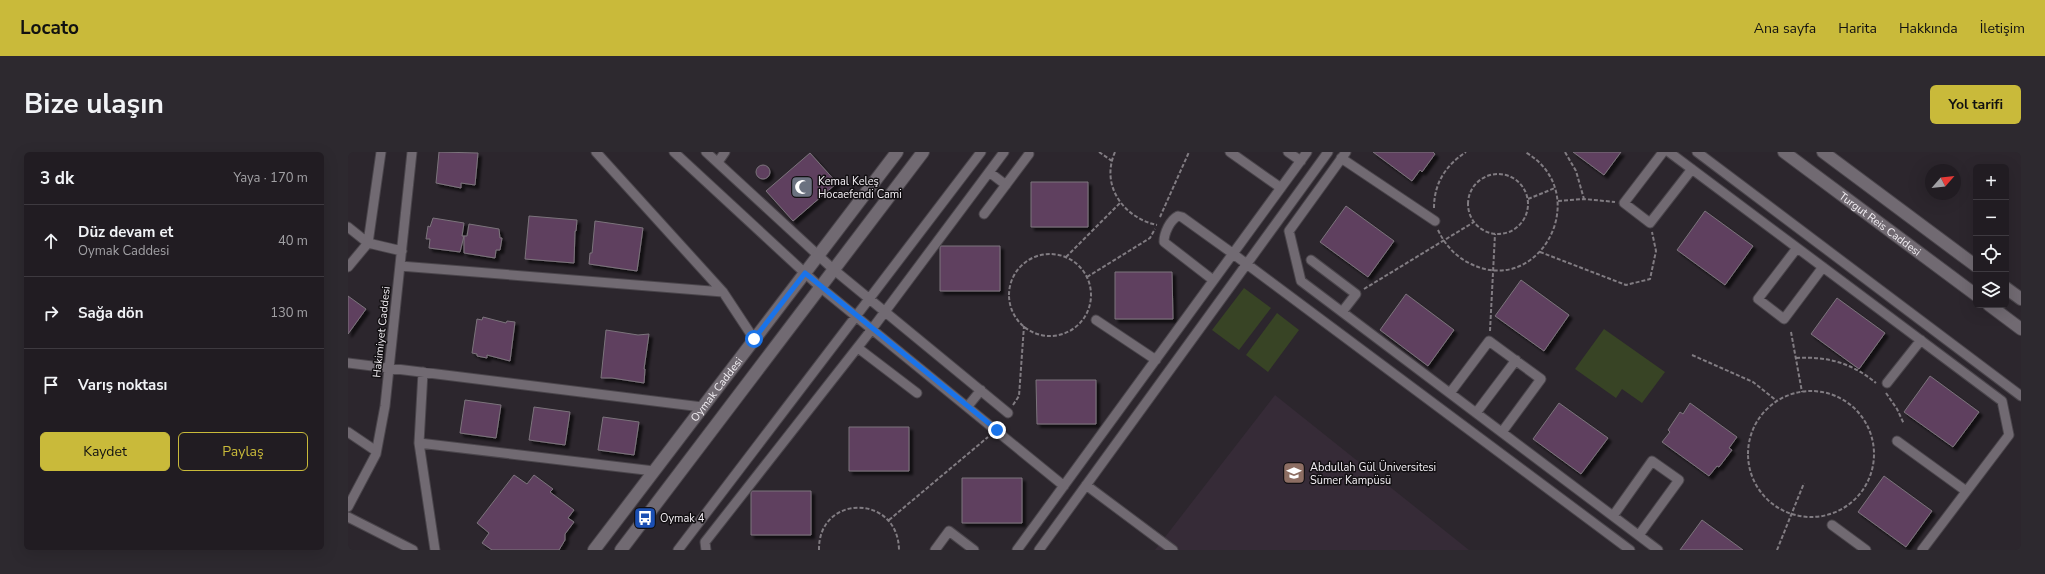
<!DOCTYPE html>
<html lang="tr">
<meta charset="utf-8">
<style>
:root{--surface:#211c22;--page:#2d292f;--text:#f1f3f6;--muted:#a2a1a5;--line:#3e3a40;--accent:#c9ba3a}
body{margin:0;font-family:"Nunito Sans",sans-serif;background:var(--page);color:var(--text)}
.controls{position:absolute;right:12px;top:12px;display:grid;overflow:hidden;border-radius:6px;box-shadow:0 4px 16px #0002}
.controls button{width:36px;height:36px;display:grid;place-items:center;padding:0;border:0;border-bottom:1px solid var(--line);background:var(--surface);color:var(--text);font:20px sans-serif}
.compass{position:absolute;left:1577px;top:12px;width:36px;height:36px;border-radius:50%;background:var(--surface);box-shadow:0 4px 16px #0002;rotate:62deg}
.stop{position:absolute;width:12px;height:12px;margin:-9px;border:3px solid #1a73e8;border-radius:50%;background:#fff}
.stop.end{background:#1a73e8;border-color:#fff;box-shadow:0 1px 4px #0008}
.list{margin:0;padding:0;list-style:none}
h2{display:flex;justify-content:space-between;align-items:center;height:52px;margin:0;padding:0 16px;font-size:17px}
h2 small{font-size:13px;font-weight:400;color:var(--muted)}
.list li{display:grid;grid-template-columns:26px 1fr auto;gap:12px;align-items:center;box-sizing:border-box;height:72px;padding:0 16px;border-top:1px solid var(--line)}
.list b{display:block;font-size:15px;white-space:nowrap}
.list p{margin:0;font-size:13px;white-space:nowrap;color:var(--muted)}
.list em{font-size:13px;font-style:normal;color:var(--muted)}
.actions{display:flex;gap:8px;padding:12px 16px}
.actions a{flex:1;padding:9px 0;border:1px solid var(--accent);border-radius:6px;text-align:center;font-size:14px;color:var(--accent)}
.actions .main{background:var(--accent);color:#111}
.icon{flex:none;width:22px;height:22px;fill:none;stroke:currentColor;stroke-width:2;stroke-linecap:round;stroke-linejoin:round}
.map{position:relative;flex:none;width:1673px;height:398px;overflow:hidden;border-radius:6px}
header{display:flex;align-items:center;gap:24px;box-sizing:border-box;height:56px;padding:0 20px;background:var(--accent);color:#111}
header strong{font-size:19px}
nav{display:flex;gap:22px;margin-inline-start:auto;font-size:14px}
.intro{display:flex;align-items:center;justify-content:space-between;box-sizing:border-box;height:96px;padding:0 24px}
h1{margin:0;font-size:28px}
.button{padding:10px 18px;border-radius:6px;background:var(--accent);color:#111;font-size:14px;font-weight:700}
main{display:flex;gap:24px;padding:0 24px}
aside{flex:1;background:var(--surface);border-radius:6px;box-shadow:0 4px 16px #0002}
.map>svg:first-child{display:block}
.built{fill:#362b37}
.green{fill:#384425}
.building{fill:#5e405e;stroke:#7c747c;filter:url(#shadow)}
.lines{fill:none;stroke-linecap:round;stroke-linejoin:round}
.minor-casing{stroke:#4a454b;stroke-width:11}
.tertiary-casing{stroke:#4a454b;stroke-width:14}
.path{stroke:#817c82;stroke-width:2;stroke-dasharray:4 2;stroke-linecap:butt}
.minor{stroke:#716a72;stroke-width:9}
.tertiary{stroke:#716a72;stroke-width:12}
.route{stroke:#1a73e8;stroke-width:5}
.labels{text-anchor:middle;stroke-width:3;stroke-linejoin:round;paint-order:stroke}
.poi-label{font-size:11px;fill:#f3eff4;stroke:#131013;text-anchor:start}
.street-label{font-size:11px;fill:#f3eff4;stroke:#131013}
</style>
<header>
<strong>Locato</strong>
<nav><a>Ana sayfa</a><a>Harita</a><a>Hakkında</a><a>İletişim</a></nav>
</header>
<div class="intro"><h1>Bize ulaşın</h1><a class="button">Yol tarifi</a></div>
<main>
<aside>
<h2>3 dk<small>Yaya · 170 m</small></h2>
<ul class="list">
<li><svg class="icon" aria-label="ahead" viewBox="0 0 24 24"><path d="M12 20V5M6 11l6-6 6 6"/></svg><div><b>Düz devam et</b><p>Oymak Caddesi</p></div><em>40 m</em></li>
<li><svg class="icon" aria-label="right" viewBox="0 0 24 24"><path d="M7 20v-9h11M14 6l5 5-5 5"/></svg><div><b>Sağa dön</b></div><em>130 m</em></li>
<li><svg class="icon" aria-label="arrive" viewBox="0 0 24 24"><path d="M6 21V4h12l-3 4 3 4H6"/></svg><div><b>Varış noktası</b></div></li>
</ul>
<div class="actions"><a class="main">Kaydet</a><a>Paylaş</a></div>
</aside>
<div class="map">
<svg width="1673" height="398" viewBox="0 0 1673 398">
<defs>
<filter id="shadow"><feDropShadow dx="3.5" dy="3.5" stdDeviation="1" flood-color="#0009"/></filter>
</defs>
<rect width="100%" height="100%" fill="#2c262d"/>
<!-- built -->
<path class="built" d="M927,243L1121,398H807Z"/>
<!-- green -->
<path class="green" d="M896,136L923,156L891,198L864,178Z
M929,161L951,178L920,220L898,203Z
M1256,177L1317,220L1294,251L1274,237L1268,246L1227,217Z"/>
<!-- building -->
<path class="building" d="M91,0L130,1L127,33L113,31V36L88,31Z
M1025,0H1085L1087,2L1074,20L1072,18L1064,29Z
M1225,0H1273L1256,23Z
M462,1L489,31L445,69L418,39Z
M408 20a7 7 0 1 1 14 0a7 7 0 1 1-14 0Z
M683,30H740V75H683Z
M998,54L1046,89L1020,125L972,90Z
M1357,59L1405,94L1377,133L1329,98Z
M181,64L229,68L228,79H227L226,111L177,107Z
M85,66L116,71L114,84H116L112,100L81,96L82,87H78L80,74L82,75Z
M247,69L295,76L289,119L241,112L242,101H244Z
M121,72L151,77L152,86H154L152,98H148L147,106L116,101V84H119Z
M592,94H652V139H592Z
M767,120H824L825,167H767Z
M1173,128L1221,163L1196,199L1147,164Z
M1058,142L1106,178L1080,214L1032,178Z
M0,144L18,157L0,182Z
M1489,146L1537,181L1511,217L1463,182Z
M135,165L158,171L159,169L167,170L162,209L139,203V206L129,204V202L124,201L129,167L134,168Z
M258,178L290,183L301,182L296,217H297L296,231L264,226H253Z
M1582,224L1631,260L1605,295L1556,260Z
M688,228H748V272H689Z
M117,248L153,253L148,286L112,281Z
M1211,251L1260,286L1233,322L1185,287Z
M1342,251L1389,285L1381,296L1384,298L1371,315L1369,314L1361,324L1314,290L1322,280L1320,278L1332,260L1335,262Z
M186,255L222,260L217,293L181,288Z
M255,265L291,270L286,303L250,298Z
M501,275H561V319H501Z
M166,323L179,332L186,323L205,337L202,340L226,358L220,366L226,370L217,382V388L211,398H144L134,391L141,381L129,371Z
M1536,324L1584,359L1558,395L1510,360Z
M614,326H674V371H614Z
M403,339H463V383H403Z
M1354,368L1395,398H1332Z"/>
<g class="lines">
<!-- minor casing -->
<g class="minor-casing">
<path id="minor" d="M248,0L375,140L406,187
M326,0L472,135L716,334
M358,0L485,117L660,261
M882,0L933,36
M940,0L953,9
M998,0L941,79L953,129L1310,398
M1315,0L1276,51L1302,71L1344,17
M1321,0L1654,249L1661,283L1574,398
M1349,0L1673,244
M993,6L1087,69
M370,10L377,0
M641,20L658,33
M636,62L681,2
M0,75L20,91L54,99
M1449,96L1410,147L1436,167L1475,115
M963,108L1008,142L994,160
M52,114L375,140
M0,115L20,91L33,0
M865,128L816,90C816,81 822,68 830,64L834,65L884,101L1282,398
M748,168L808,208
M510,196L569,241
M0,211L354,255
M75,220L71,291L87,398
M1539,231L1573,188
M1102,241L1141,189L1193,227L1154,280
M620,254L633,238
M1128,261L1168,208
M0,280L28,299
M1549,289L1618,339
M71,291L306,319
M738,333L825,398
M0,355L28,302L37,254L64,0
M1265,364L1304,309L1331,328L1291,383
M0,365L65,398
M1484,373L1518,398
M330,398L633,0
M358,398L357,390L524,177L656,0
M587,398L601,379L626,398
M669,398L959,0
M691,398L980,0"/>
</g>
<!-- tertiary casing -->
<g class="tertiary-casing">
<g id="tertiary">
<path id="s1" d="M1436,0L1628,143"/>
<path d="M1475,0L1628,114"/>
<path d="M1658,136L1673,147"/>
<path d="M1641,153L1673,177"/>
<path id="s2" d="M246,398L549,0"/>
<path d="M273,398L575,0"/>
</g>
</g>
<!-- path -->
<path class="path" d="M751,0L764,9
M767,0C752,34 776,66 809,73
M1217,0L1228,19L1236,47
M1120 52a30 30 0 1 1 60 0a30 30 0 1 1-60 0Z
M1180,47L1207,36
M1210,49L1236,47L1267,50
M1086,56C1086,31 1098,13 1118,0
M812,65L841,0
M1090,78C1097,93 1108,105 1123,112C1193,146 1247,40 1177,0
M1192,100L1278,133L1302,127L1308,99L1304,80
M661 143a41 41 0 1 1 82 0a41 41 0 1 1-82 0Z
M718,105L772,51
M739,125L802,86L807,77
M1016,137L1126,70
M1142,179L1147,82
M1443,180L1454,240
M1344,203L1405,230L1429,249
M1448,206C1479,204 1504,211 1528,231
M1400 302a63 63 0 1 1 126 0a63 63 0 1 1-126 0Z
M1538,241L1549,257L1556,272
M665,253L671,244L676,174
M541,368L640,285
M471,398C470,342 550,341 551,398
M1429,398L1456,331"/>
<!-- minor -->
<use href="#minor" class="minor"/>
<!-- tertiary -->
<use href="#tertiary" class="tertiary"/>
</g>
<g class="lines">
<!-- route -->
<path class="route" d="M406,187L457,121L649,278"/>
</g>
<!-- icons -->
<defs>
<g id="mosque-square" transform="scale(1.15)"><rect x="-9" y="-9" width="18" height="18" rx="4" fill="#6b7280" stroke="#131013"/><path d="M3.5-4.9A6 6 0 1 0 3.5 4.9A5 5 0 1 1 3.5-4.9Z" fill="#fff"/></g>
<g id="university-square" transform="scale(1.15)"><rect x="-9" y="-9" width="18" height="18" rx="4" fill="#8d6e63" stroke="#131013"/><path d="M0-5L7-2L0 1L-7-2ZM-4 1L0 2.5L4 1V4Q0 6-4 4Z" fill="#fff"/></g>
<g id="bus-square" transform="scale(1.15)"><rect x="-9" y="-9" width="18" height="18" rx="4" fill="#1a4fb4" stroke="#131013"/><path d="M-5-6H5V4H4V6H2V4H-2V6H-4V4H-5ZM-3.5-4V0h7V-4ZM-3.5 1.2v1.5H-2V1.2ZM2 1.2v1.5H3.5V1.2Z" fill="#fff"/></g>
</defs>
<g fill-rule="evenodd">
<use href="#mosque-square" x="454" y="35"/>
<use href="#university-square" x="946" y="321"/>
<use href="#bus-square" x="297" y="366"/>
</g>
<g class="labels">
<!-- poi labels -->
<g class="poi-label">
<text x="470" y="33">Kemal Keleş<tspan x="470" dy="13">Hocaefendi Cami</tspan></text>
<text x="962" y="319">Abdullah Gül Üniversitesi<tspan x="962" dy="13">Sümer Kampüsü</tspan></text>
<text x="312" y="370">Oymak 4</text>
</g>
<!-- street labels -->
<g class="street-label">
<text dy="4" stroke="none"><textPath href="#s1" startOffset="120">Turgut Reis Caddesi</textPath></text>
<text transform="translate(33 180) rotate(-84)" y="4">Hakimiyet Caddesi</text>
<text dy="4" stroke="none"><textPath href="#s2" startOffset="202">Oymak Caddesi</textPath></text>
</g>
</g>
</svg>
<div class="controls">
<button>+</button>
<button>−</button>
<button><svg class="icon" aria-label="locate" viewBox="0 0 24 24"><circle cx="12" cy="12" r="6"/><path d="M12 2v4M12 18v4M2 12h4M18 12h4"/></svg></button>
<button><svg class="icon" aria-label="layers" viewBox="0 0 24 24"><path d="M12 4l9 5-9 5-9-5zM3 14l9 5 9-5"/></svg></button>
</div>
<svg class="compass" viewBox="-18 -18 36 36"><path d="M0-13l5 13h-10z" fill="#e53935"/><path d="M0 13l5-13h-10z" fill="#a2a1a5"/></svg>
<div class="stop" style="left:406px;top:187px"></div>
<div class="stop end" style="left:649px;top:278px"></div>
</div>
</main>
